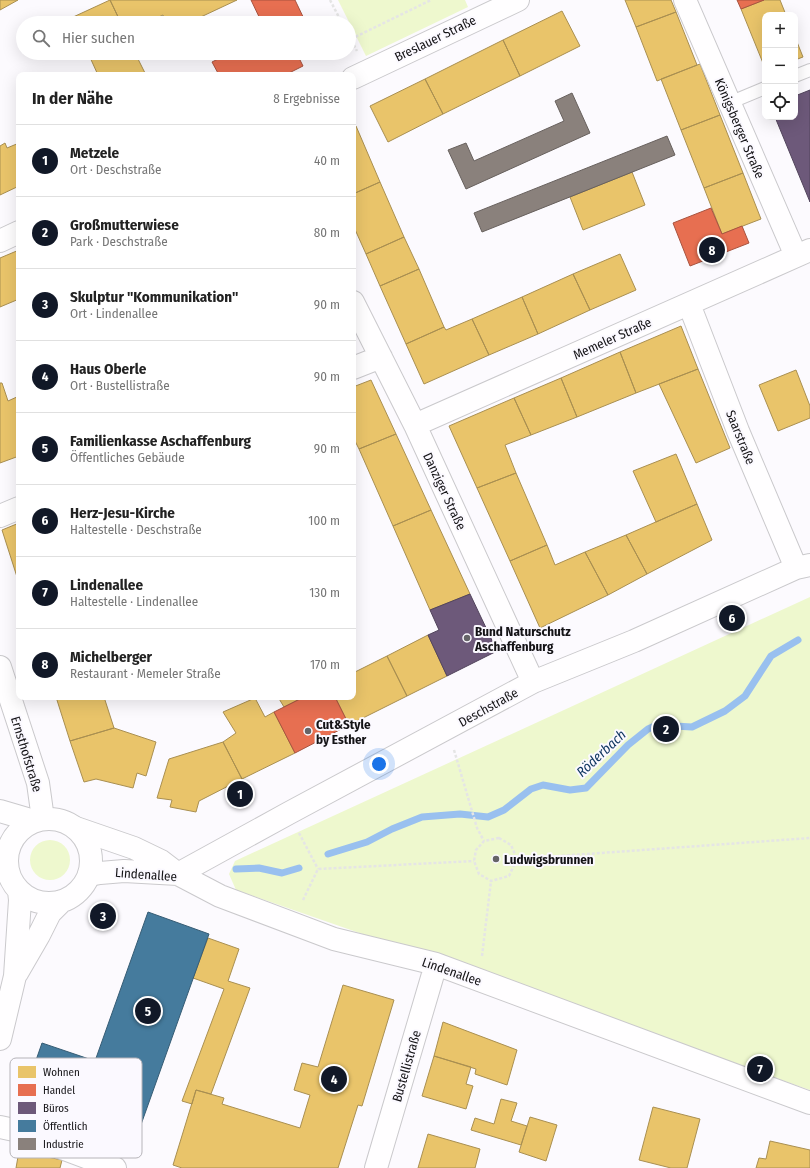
<!DOCTYPE html>
<html lang="de">
<meta charset="utf-8">
<style>
:root{--surface:#fff;--page:#f6f6f6;--text:#222;--muted:#767676;--line:#e0e0e0;--accent:#111827}
body{margin:0;font-family:"Fira Sans Condensed",sans-serif;background:var(--page);color:var(--text)}
.controls{position:absolute;right:12px;top:12px;display:grid;overflow:hidden;border-radius:8px;box-shadow:0 4px 16px #0002}
.controls button{width:36px;height:36px;display:grid;place-items:center;padding:0;border:0;border-bottom:1px solid var(--line);background:var(--surface);color:var(--text);font:20px sans-serif}
.you{position:absolute;left:379px;top:764px;width:14px;height:14px;margin:-10px;border:3px solid #fff;border-radius:50%;background:#1a73e8;box-shadow:0 0 0 6px #1a73e833}
.badge{display:grid;place-items:center;width:26px;height:26px;border-radius:50%;background:var(--accent);color:#fff;font-size:13px;font-weight:700}
.pin{position:absolute;translate:-50% -50%;border:2px solid #fff;box-shadow:0 1px 4px #0006}
.list{margin:0;padding:0;list-style:none}
h2{display:flex;justify-content:space-between;align-items:center;height:52px;margin:0;padding:0 16px;font-size:17px}
h2 small{font-size:13px;font-weight:400;color:var(--muted)}
.list li{display:grid;grid-template-columns:26px 1fr auto;gap:12px;align-items:center;box-sizing:border-box;height:72px;padding:0 16px;border-top:1px solid var(--line)}
.list b{display:block;font-size:15px;white-space:nowrap}
.list p{margin:0;font-size:13px;white-space:nowrap;color:var(--muted)}
.list em{font-size:13px;font-style:normal;color:var(--muted)}
.icon{flex:none;width:22px;height:22px;fill:none;stroke:currentColor;stroke-width:2;stroke-linecap:round;stroke-linejoin:round}
.map{position:relative;flex:none;width:810px;height:1168px;overflow:hidden}
.search{position:absolute;background:var(--surface);box-shadow:0 4px 16px #0002;left:16px;top:16px;width:340px;height:44px;display:flex;align-items:center;gap:10px;box-sizing:border-box;padding:0 14px;border-radius:22px;color:var(--muted);font-size:15px}
.panel{position:absolute;background:var(--surface);box-shadow:0 4px 16px #0002;left:16px;top:72px;width:340px;height:628px;border-radius:8px}
.map>svg:first-child{display:block}
.green{fill:#eef8ce}
.homes{fill:#e9c46a;stroke:#a98f51}
.shops{fill:#e76f51;stroke:#a8533f}
.offices{fill:#6d597a;stroke:#52445c}
.public{fill:#457b9d;stroke:#365c74}
.industry{fill:#8a817c;stroke:#67605d}
.lines{fill:none;stroke-linecap:round;stroke-linejoin:round}
.stream{stroke:#99c0ef;stroke-width:7}
.lane-casing{stroke:#cac9cc;stroke-width:14}
.street-casing{stroke:#cac9cc;stroke-width:24}
.secondary-casing{stroke:#cac9cc;stroke-width:24}
.path{stroke:#e5e5e5;stroke-width:2.5;stroke-dasharray:3 2;stroke-linecap:butt}
.lane{stroke:#fffeff;stroke-width:12}
.street{stroke:#fffeff;stroke-width:22}
.secondary{stroke:#fffeff;stroke-width:22}
.poi-dot{fill:#656467;stroke:#fbf9ff;stroke-width:1.5}
.labels{text-anchor:middle;stroke-width:4;stroke-linejoin:round;paint-order:stroke}
.street-label{font-size:13px;fill:#141316;stroke:#fbf9ff}
.poi-label{font-size:13px;font-weight:bold;fill:#141316;stroke:#fbf9ff;text-anchor:start}
.water-label{font-size:14px;font-style:italic;fill:#0e355f;stroke:#fbf9ff}
.key{fill:#fbf9ff;stroke:#b6b4b9;stroke-width:1}
.key-label{font-size:11px;fill:#141316}
</style>
<div class="map">
<svg width="810" height="1168" viewBox="0 0 810 1168">
<rect width="100%" height="100%" fill="#fcfafe"/>
<!-- green -->
<path class="green" d="M338,0H465L468,7L366,56Z
M810,597V1090L236,890L229,874L235,861Z
M30 860a20 20 0 1 1 40 0a20 20 0 1 1-40 0Z"/>
<!-- homes -->
<path class="homes" d="M0,0H18L0,10Z
M110,0H237L188,23H166L163,15L146,23H121Z
M110,0L121,23H74L71,18Z
M625,0H671L676,12L636,27Z
M764,0H780L786,15H765V68L741,9Z
M562,11L580,46L520,76L503,40Z
M676,12L697,65L657,81L636,27Z
M795,37L803,57L795,60Z
M503,40L520,76L443,114L425,79Z
M88,53H135L146,75H98Z
M700,64L720,115L681,130L661,79Z
M425,79L443,114L388,142L370,106Z
M720,115L743,173L704,188L681,130Z
M356,126L380,182L353,194V127Z
M5,143L7,148L19,143V186L0,195V146Z
M632,172L645,205L583,230L570,197Z
M743,173L761,219L722,234L704,188Z
M380,182L404,237L366,254L353,225V194Z
M404,237L419,269L380,286L366,254Z
M19,250V299L0,307V258Z
M620,254L636,290L590,310L573,274Z
M419,269L444,327L406,344L380,286Z
M573,274L590,310L538,334L522,297Z
M522,297L538,334L489,355L472,319Z
M472,319L489,355L424,384L406,344L444,327L446,330Z
M681,326L698,369L636,393L620,352Z
M620,352L636,393L577,417L561,378Z
M698,369L730,448L696,463L659,384Z
M796,370L810,406V418L778,431L759,385Z
M561,378L577,417L531,435L514,398Z
M371,380L396,434L359,449L353,437V387Z
M0,383H2L8,401L19,396V456L0,463Z
M514,398L531,435L505,445L516,473L477,488L449,426Z
M396,434L431,510L393,526L359,449Z
M676,454L697,504L656,522L633,471Z
M516,473L547,545L510,561L477,488Z
M697,504L712,540L647,574L626,535Z
M431,510L470,594L430,610L393,526Z
M19,523V580H18L2,530Z
M626,535L647,574L608,595L585,552Z
M547,545L555,565L585,552L608,595L540,628L510,561Z
M428,635L447,676L407,696L387,656Z
M387,656L407,696L349,725L335,697H353V673Z
M56,697H104L114,728L70,741Z
M278,697H304L284,707Z
M255,698L265,717L274,712L295,753L242,779L223,742L236,733L223,712Z
M114,728L156,742L146,776L137,773L133,788L96,779L84,782L70,741Z
M223,742L242,779L199,801L196,812L170,807L172,800L157,798L169,759Z
M240,780L251,801L240,807L228,787Z
M208,938L239,949L228,981L250,988L211,1094L196,1090L192,1104L182,1101L224,989L193,978Z
M343,985L394,1000L362,1106L358,1105L338,1168H182L173,1165L196,1090L224,1098L222,1104L300,1128L310,1095L294,1090L302,1063L318,1067Z
M443,1022L517,1050L507,1085L475,1074L476,1069L434,1056Z
M434,1056L471,1067L466,1084L473,1086L466,1109L422,1096Z
M501,1099L517,1103L511,1121L527,1126L521,1145L471,1130L475,1118L494,1124Z
M653,1107L700,1119L687,1168H671L639,1160Z
M530,1117L557,1125L546,1161L519,1152Z
M428,1134L480,1149L475,1168H418Z
M770,1141L810,1150V1168H756L759,1158L766,1159Z
M19,1151L62,1160L60,1168H16Z"/>
<!-- shops -->
<path class="shops" d="M251,0H295L306,23H262Z
M737,0H764L741,9Z
M230,53H309L299,58L303,66L285,75H219L212,62Z
M711,208L722,234L742,226L749,243L690,266L673,223Z
M304,697H335L349,725L295,753L274,712Z"/>
<!-- offices -->
<path class="offices" d="M810,90V202L775,117H795V96Z
M470,594L497,651L447,676L428,635L439,630L430,610Z"/>
<!-- public -->
<path class="public" d="M148,912L209,934L133,1147L20,1106L42,1043L95,1061Z"/>
<!-- industry -->
<path class="industry" d="M572,93L590,133L466,189L448,150L466,143L474,161L564,121L555,101Z
M667,136L675,155L482,232L474,213Z"/>
<g class="lines">
<!-- stream -->
<path class="stream" d="M328,854L367,842L392,829L422,817L460,814L488,817L504,810L531,789L543,785L570,790L586,788L628,745L648,729L657,725L692,727L725,711L745,696L771,656L798,640
M236,869L259,868L282,873L299,868"/>
<!-- lane casing -->
<g class="lane-casing">
<path id="lane" d="M795,76L810,70
M729,103L765,88"/>
</g>
<!-- street casing -->
<g class="street-casing">
<path id="street" d="M685,0L796,256
M353,78L518,0
M0,241L19,232
M353,302L415,425L533,682
M689,304L738,431L796,568
M353,368L381,357
M415,425L810,250
M0,516L19,508
M0,667L38,783L43,819
M76,828L134,848L161,861L178,874
M178,874L289,813L533,682L634,641L796,568L810,565
M89,875L100,873L124,871L178,874L220,896L334,939L436,964L810,1103
M0,1127L14,1130L115,1168
M376,1168L436,964"/>
</g>
<!-- secondary casing -->
<g class="secondary-casing">
<path id="secondary" d="M0,811L34,821
M7 861a42 42 0 1 1 84 0a42 42 0 1 1-84 0Z
M17,973L39,935L50,913L62,901
M0,1039L15,976L20,900L19,891"/>
</g>
<!-- path -->
<path class="path" d="M330,0L342,23
M349,36L357,51
M351,39L431,0
M454,750L477,828L484,841
M299,833L318,869
M499,838L511,845L517,859L509,876L491,881L479,874L474,861L476,850L484,841Z
M517,859L810,838
M303,900L318,869L474,861
M482,956L491,881"/>
<!-- lane -->
<use href="#lane" class="lane"/>
<!-- street -->
<use href="#street" class="street"/>
<!-- secondary -->
<use href="#secondary" class="secondary"/>
</g>
<!-- markers -->
<g class="poi-dot">
<circle cx="467" cy="638" r="4"/>
<circle cx="308" cy="731" r="4"/>
<circle cx="496" cy="859" r="4"/>
</g>
<g class="labels">
<!-- street labels -->
<g class="street-label">
<text transform="translate(435 38) rotate(-26)" y="5">Breslauer Straße</text>
<text transform="translate(740 128) rotate(67)" y="5">Königsberger Straße</text>
<text transform="translate(612 338) rotate(-24)" y="5">Memeler Straße</text>
<text transform="translate(741 437) rotate(68)" y="5">Saarstraße</text>
<text transform="translate(445 491) rotate(65)" y="5">Danziger Straße</text>
<text transform="translate(488 707) rotate(-29)" y="5">Deschstraße</text>
<text transform="translate(27 754) rotate(73)" y="5">Ernsthofstraße</text>
<text transform="translate(146 874) rotate(4)" y="5">Lindenallee</text>
<text transform="translate(452 971) rotate(19)" y="5">Lindenallee</text>
<text transform="translate(406 1066) rotate(-74)" y="5">Bustellistraße</text>
</g>
<!-- poi labels -->
<g class="poi-label">
<text x="475" y="636">Bund Naturschutz<tspan x="475" dy="15">Aschaffenburg</tspan></text>
<text x="316" y="729">Cut&amp;Style<tspan x="316" dy="15">by Esther</tspan></text>
<text x="504" y="864">Ludwigsbrunnen</text>
</g>
<!-- water labels -->
<g class="water-label">
<text transform="translate(601 753) rotate(-43)" y="5">Röderbach</text>
</g>
</g>
<!-- legend -->
<rect x="10" y="1058" width="132" height="100" rx="6" class="key"/>
<rect x="18" y="1066" width="18" height="12" fill="#e9c46a"/>
<rect x="18" y="1084" width="18" height="12" fill="#e76f51"/>
<rect x="18" y="1102" width="18" height="12" fill="#6d597a"/>
<rect x="18" y="1120" width="18" height="12" fill="#457b9d"/>
<rect x="18" y="1138" width="18" height="12" fill="#8a817c"/>
<g class="key-label">
<text x="43" y="1076">Wohnen</text>
<text x="43" y="1094">Handel</text>
<text x="43" y="1112">Büros</text>
<text x="43" y="1130">Öffentlich</text>
<text x="43" y="1148">Industrie</text>
</g>
</svg>
<div class="controls">
<button>+</button>
<button>−</button>
<button><svg class="icon" aria-label="locate" viewBox="0 0 24 24"><circle cx="12" cy="12" r="6"/><path d="M12 2v4M12 18v4M2 12h4M18 12h4"/></svg></button>
</div>
<div class="you"></div>
<div class="pin badge" style="left:240px;top:794px">1</div>
<div class="pin badge" style="left:666px;top:729px">2</div>
<div class="pin badge" style="left:103px;top:916px">3</div>
<div class="pin badge" style="left:334px;top:1079px">4</div>
<div class="pin badge" style="left:148px;top:1011px">5</div>
<div class="pin badge" style="left:732px;top:618px">6</div>
<div class="pin badge" style="left:760px;top:1069px">7</div>
<div class="pin badge" style="left:712px;top:250px">8</div>
<div class="search"><svg class="icon" aria-label="search" viewBox="0 0 24 24"><circle cx="10" cy="10" r="6"/><path d="M15 15l6 6"/></svg>Hier suchen</div>
<section class="panel">
<h2>In der Nähe<small>8 Ergebnisse</small></h2>
<ul class="list">
<li><span class="badge">1</span><div><b>Metzele</b><p>Ort · Deschstraße</p></div><em>40 m</em></li>
<li><span class="badge">2</span><div><b>Großmutterwiese</b><p>Park · Deschstraße</p></div><em>80 m</em></li>
<li><span class="badge">3</span><div><b>Skulptur &quot;Kommunikation&quot;</b><p>Ort · Lindenallee</p></div><em>90 m</em></li>
<li><span class="badge">4</span><div><b>Haus Oberle</b><p>Ort · Bustellistraße</p></div><em>90 m</em></li>
<li><span class="badge">5</span><div><b>Familienkasse Aschaffenburg</b><p>Öffentliches Gebäude</p></div><em>90 m</em></li>
<li><span class="badge">6</span><div><b>Herz-Jesu-Kirche</b><p>Haltestelle · Deschstraße</p></div><em>100 m</em></li>
<li><span class="badge">7</span><div><b>Lindenallee</b><p>Haltestelle · Lindenallee</p></div><em>130 m</em></li>
<li><span class="badge">8</span><div><b>Michelberger</b><p>Restaurant · Memeler Straße</p></div><em>170 m</em></li>
</ul>
</section>
</div>
